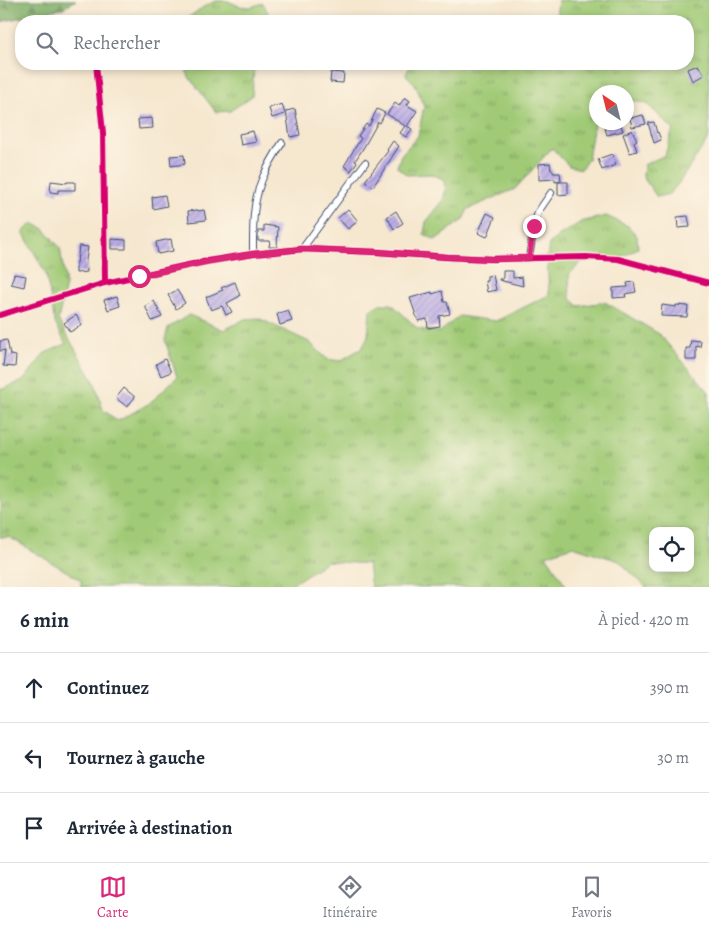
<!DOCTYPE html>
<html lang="fr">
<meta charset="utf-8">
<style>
:root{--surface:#fff;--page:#f2f2f3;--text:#1f2937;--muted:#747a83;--line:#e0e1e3;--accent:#db2777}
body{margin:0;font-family:Alegreya,serif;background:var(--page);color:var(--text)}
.controls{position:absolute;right:15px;bottom:15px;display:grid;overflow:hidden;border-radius:10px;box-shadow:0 2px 8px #0003}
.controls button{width:45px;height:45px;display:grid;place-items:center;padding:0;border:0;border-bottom:1px solid var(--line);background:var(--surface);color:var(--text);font:25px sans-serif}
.compass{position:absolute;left:589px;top:85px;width:45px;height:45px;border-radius:50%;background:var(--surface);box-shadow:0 2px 8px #0003;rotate:325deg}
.stop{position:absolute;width:15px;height:15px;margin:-11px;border:4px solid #db2777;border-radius:50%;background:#fff}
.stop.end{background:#db2777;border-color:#fff;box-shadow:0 1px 5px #0008}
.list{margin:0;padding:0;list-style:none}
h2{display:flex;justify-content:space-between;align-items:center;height:65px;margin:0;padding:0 20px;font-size:21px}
h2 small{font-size:16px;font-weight:400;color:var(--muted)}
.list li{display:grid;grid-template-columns:32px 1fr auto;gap:15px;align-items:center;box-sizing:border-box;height:70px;padding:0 20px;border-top:1px solid var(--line)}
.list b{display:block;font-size:19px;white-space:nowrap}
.list em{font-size:16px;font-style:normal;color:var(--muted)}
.icon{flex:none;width:28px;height:28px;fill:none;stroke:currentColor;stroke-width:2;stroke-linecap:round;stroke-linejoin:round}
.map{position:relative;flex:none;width:709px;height:587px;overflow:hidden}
.search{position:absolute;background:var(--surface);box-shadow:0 2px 8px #0003;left:15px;right:15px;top:15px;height:55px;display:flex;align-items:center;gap:12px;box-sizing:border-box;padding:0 18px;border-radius:20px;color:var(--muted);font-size:19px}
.sheet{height:275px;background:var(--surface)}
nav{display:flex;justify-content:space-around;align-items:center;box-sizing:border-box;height:70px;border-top:1px solid var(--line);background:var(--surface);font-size:14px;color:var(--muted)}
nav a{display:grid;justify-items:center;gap:2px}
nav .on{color:var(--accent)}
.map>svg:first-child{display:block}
.grass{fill:url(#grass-tufts);stroke:#5e7c6a;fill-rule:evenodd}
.forest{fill:url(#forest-firs);stroke:#4e6e62}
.building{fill:url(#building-hatch)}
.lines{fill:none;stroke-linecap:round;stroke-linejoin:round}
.minor-casing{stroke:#3c4b6f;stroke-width:8}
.minor{stroke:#fff;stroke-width:6}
.cycleway-casing{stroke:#fcf5e5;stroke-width:9}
.cycleway{stroke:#d6006c;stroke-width:6}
.route{stroke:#db2777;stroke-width:6}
</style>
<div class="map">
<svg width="709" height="587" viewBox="0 0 709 587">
<defs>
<pattern id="grass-tufts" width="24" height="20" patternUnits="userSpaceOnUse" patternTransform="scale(1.25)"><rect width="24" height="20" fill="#a0ca76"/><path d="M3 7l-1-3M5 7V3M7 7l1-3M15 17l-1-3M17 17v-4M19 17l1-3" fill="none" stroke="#82a464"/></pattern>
<pattern id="forest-firs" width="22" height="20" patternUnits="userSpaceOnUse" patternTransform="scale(1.25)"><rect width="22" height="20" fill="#80ae67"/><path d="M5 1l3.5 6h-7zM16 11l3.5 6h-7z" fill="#688e58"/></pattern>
<pattern id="building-hatch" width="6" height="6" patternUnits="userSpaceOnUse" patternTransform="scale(1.25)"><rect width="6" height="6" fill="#bdaee8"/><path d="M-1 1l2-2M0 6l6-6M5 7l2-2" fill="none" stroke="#998ebf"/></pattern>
</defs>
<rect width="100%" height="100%" fill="#fcf5e5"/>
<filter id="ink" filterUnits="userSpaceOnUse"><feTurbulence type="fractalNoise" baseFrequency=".02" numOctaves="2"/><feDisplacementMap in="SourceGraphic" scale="10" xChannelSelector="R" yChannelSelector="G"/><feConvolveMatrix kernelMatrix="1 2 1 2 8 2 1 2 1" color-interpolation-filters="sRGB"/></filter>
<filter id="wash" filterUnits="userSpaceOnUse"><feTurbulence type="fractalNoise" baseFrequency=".0096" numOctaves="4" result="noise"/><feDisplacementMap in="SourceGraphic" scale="20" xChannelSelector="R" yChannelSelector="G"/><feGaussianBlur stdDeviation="1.12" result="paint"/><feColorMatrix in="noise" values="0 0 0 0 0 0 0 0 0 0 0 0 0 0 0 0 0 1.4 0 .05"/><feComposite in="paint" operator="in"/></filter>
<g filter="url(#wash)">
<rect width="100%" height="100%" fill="#f6e7cf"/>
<!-- grass -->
<path class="grass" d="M558,0H709V138L678,184L669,194L657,197L643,177L644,165L665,155L673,129L647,104L627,99L626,92H596V121L594,123L588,159L581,169L569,166L552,148L515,189L468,209L463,220L435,240L424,234L426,222L442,202L446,190L443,179L432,174L407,175L397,167L401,155L418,136L424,106L415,84L406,75L410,64H688V21H556Z
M216,1H228L239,6L251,7L263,3L268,13L270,21H183L205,6Z
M184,64H255L254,68L252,96L230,111L216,112L189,77Z
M606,216L628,226L637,236L638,248L618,259L586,257L569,275L570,298L579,306L605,302L659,334L709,392V587H646L619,561L573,546L546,555L567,587H371L368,564L327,561L288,587H81V580L9,537H0V390L23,381L45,353L66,344L55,323L46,274L23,232L33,223L44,229L60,248L66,285L58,320L95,383L103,410L118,421L150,403L177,377L165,340L168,328L189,315L224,330L245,319L258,318L309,342L327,359L340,361L362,348L368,336L370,311L379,304H392L418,329L440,332L459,316L496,321L549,295L547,257L549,244L558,236L581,222ZM653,531H690V568H653Z"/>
<!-- forest -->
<path class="forest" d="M0,0H76L64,8L0,22Z"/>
<g id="blocks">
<!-- building -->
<path class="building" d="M698,65L704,75L693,81L688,69Z
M331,72L344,73L343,83L330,82Z
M405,97L410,101L407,105L417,111L407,126L412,129L406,137L400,133L405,126L387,114L395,103L399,106Z
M282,104L285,114L272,118L269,108Z
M295,109L300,135L290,137L286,111Z
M377,109L385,113L380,123L378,122L364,147L355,161L357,162L351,171L344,166L361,138L358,136L366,124L369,126Z
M643,115L646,124L632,127L630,118Z
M152,118L153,128L139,129L138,119Z
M614,122H620L623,131L607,135L604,125Z
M654,122L657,133L658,132L661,140L654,143L648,123Z
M632,130L637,140L634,142L637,151L630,153L623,134Z
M253,131L256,142L241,145L239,134Z
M393,141L399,146L373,187L365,181L388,151L387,150Z
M612,154L616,165L602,170L598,159Z
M184,155L185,164L171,166L170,156Z
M550,163L551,170H553V173H560L561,181L555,182V179L539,180V164Z
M51,181L67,183V182H75V190H58V193L50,192Z
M558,182H568V194L558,195Z
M165,195L167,206L153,209L152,197Z
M348,209L358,221L348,229L338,218Z
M198,210V211L204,210L206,220L189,222L188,211Z
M396,211L403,223L394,229L387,217Z
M487,213L495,217L487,237L478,233Z
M688,216L690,227L678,228L677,217Z
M264,225L278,227L277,247H269L270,241H258V231H264Z
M112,239L126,240V249H112Z
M171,239L173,251L158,254L156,242Z
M79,246L88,247L86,260L87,272L76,273V263H77Z
M503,271H513V278L522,277L523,286L499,280V279H503Z
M14,274L26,276L24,287L11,284Z
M493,275L496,290L487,292L485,281H487V276Z
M235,282L240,296L227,303L232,312L226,315L222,306L211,310L206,297L223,290L221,288Z
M634,282L636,292L625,294L626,297L613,298V288L628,287L627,283Z
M177,290L185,303L176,309L168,295Z
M442,291L444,302H447L450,314L439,316L440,326L428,328L427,319L418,321L410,298L432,292V294Z
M117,296L120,306L108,310L104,300Z
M154,301L162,317L152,321L145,306Z
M662,305L676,307V305L688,306L687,317L661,316Z
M288,310L292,321L280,325L277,314Z
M76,315L82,325L70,332L64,323Z
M7,340L10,355L16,356L15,367L3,366L5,350L0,351V341Z
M691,340L701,341L700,347L696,346V360H686V348H690Z
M165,359L171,372L161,376L156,364Z
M124,388L135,397L127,407L116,398Z"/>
</g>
</g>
<g filter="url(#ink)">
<use href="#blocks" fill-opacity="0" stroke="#3c4b6f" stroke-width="1"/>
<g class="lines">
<!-- minor casing -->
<g class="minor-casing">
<path id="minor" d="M96,64L103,133L105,283
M302,249L365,163
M253,254C253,228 252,202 263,177C268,166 275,154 282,143
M529,258L534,226L538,212L551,193
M0,315L105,283L207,261L253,254L302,249L378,252L447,257L493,259L586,257L618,259L709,283"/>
</g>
<!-- minor -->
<use href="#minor" class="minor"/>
<!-- cycleway casing -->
<g class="cycleway-casing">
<path id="cycleway" d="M96,64L103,133L105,283
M0,315L105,283L207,261L253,254L302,249L378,252L447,257L493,259L586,257L618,259L709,283"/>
</g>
<!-- cycleway -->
<use href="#cycleway" class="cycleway"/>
</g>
</g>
<g class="lines" filter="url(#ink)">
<!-- route -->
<path class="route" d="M139,276L206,262L253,254L302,249L378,252L448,257L493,259L529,258L534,226"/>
</g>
</svg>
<div class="controls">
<button><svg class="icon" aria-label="locate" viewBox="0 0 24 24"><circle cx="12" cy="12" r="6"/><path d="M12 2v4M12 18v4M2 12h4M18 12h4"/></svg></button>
</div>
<svg class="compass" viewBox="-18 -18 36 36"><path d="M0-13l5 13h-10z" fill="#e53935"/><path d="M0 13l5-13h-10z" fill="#747a83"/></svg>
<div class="stop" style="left:139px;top:276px"></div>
<div class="stop end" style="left:534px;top:226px"></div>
<div class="search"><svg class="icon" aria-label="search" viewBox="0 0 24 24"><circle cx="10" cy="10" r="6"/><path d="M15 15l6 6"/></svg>Rechercher</div>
</div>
<section class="sheet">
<h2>6 min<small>À pied · 420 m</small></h2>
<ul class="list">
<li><svg class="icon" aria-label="ahead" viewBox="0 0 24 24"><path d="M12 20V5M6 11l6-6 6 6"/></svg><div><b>Continuez</b></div><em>390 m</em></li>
<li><svg class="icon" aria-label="left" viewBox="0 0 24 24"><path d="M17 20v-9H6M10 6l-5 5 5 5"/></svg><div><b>Tournez à gauche</b></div><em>30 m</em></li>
<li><svg class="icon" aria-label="arrive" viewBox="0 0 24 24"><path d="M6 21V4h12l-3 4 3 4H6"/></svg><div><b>Arrivée à destination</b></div></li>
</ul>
</section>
<nav>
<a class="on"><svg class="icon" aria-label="map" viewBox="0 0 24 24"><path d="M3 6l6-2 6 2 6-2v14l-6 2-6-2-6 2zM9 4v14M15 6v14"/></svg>Carte</a>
<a><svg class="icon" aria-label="directions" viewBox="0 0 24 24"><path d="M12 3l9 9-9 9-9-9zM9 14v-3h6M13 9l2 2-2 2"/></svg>Itinéraire</a>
<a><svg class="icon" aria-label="saved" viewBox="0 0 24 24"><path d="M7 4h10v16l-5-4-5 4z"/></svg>Favoris</a>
</nav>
